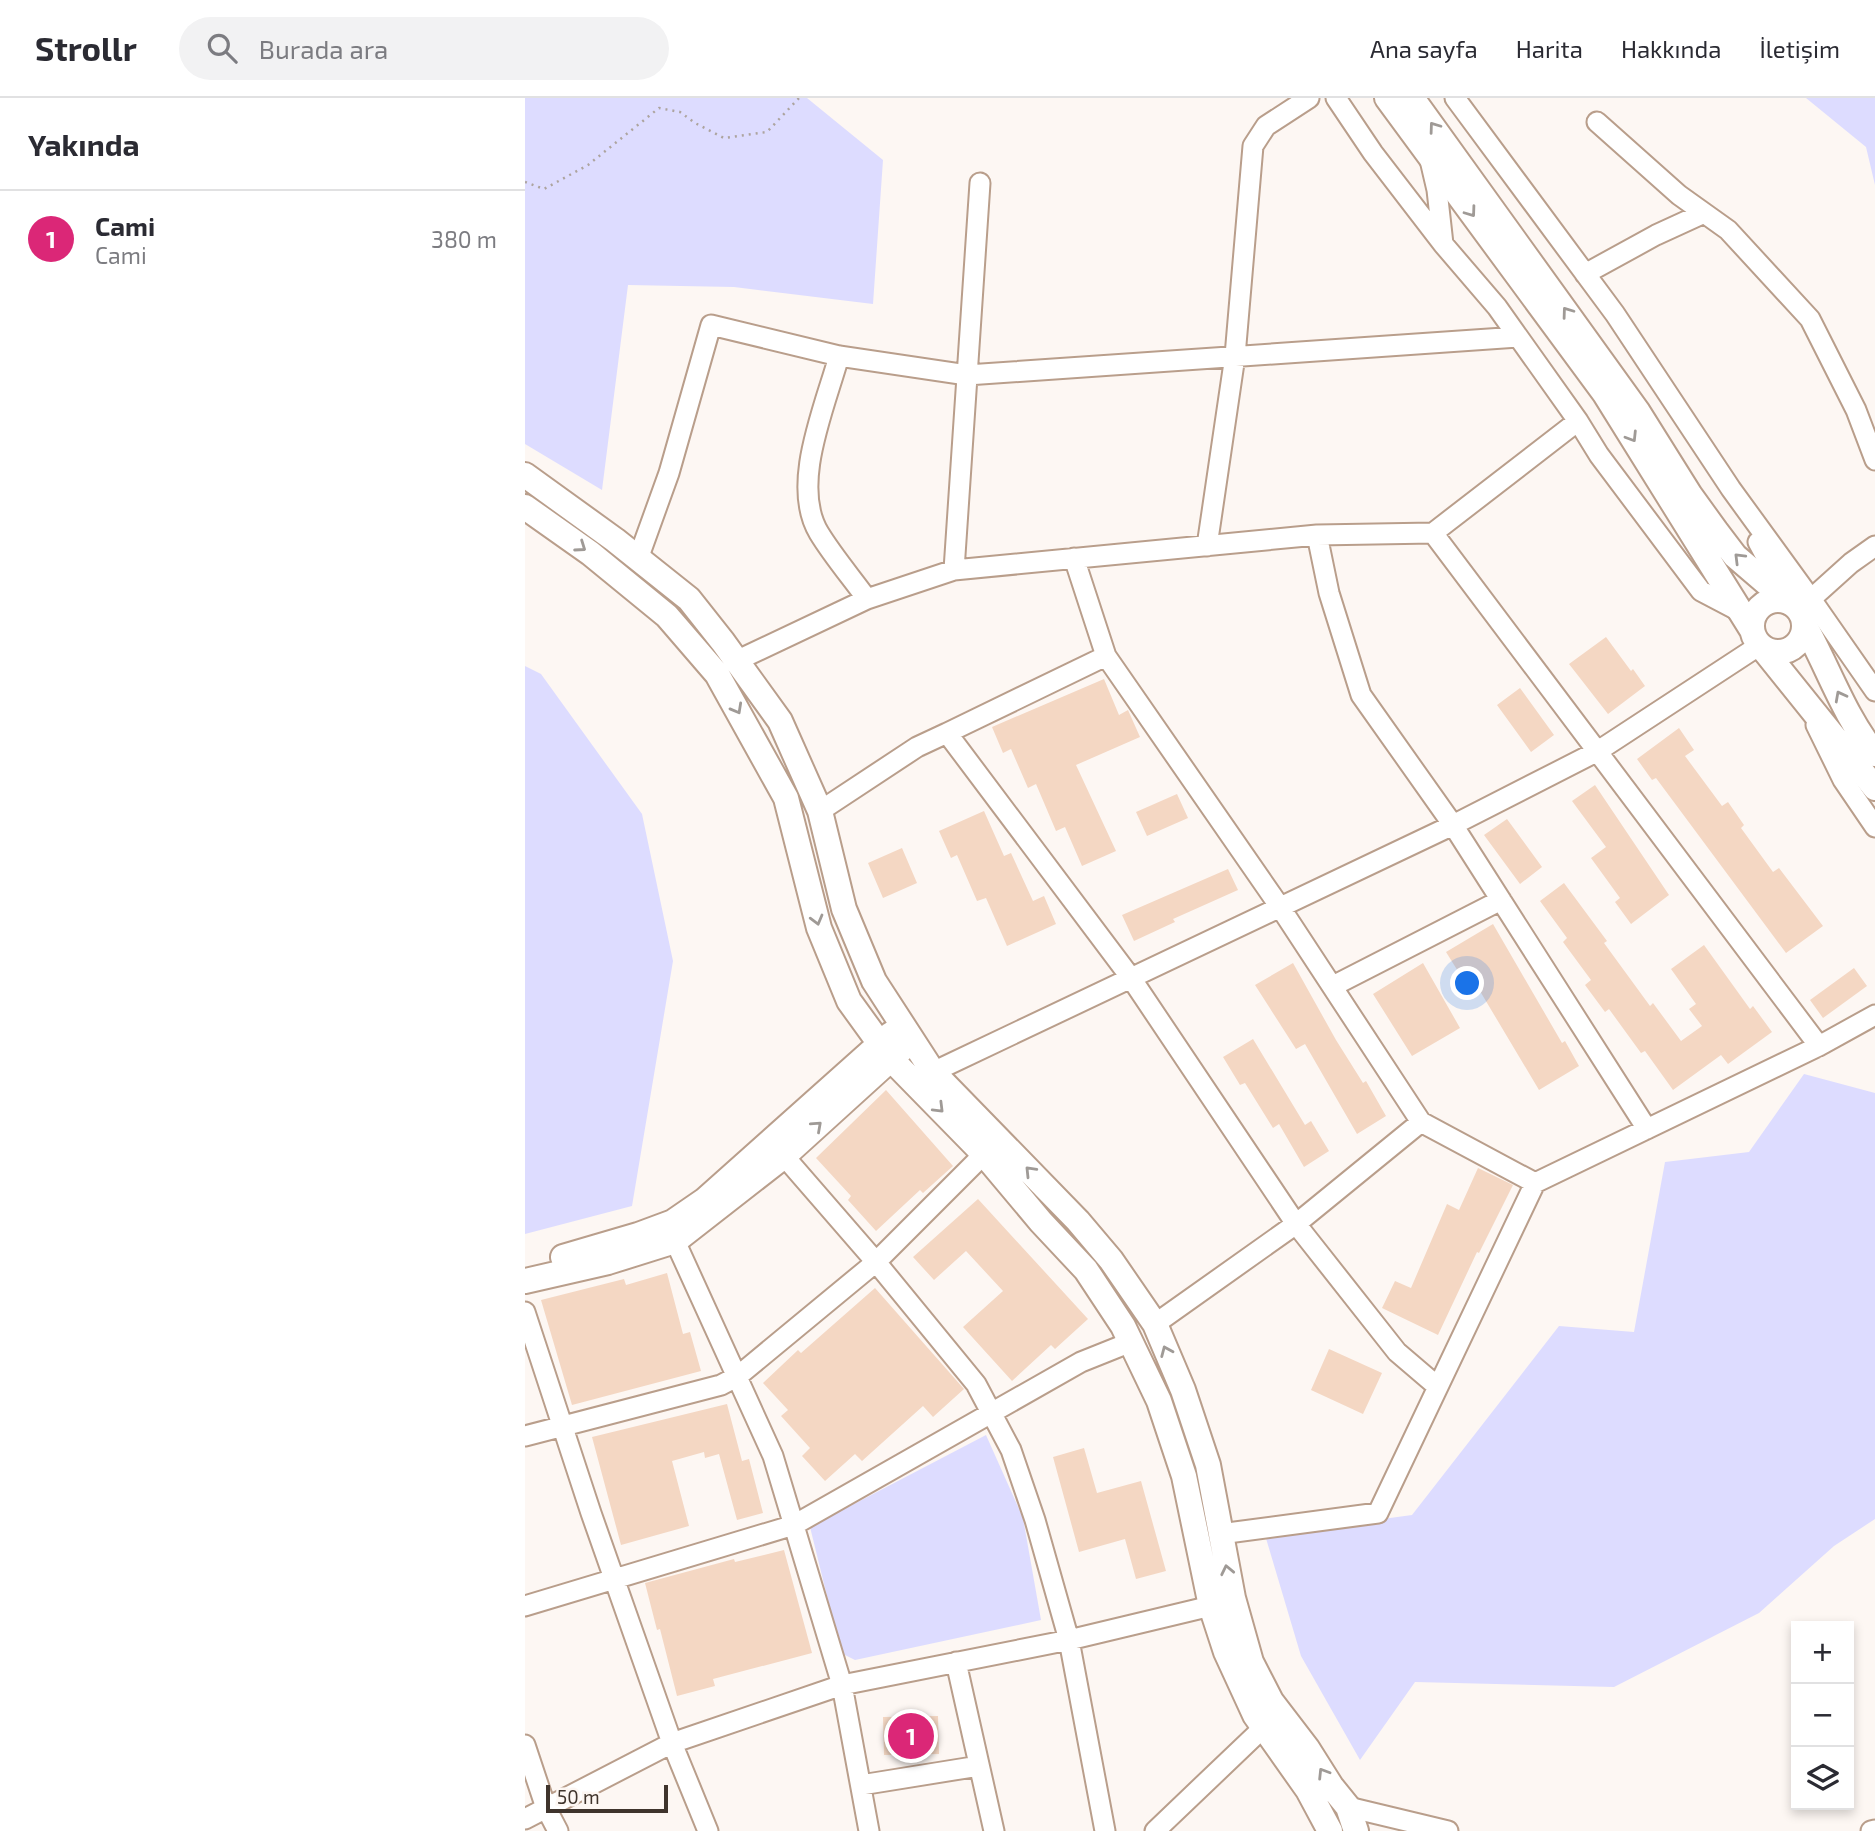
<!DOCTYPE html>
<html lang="tr">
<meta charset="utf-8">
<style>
:root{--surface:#fff;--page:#f2f2f3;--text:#2b2b33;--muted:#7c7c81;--line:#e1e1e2;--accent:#db2777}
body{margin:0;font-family:"Exo 2",sans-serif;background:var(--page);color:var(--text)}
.controls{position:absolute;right:21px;bottom:21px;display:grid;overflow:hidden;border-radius:0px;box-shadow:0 4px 10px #0003}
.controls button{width:63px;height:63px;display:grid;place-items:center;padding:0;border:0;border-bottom:2px solid var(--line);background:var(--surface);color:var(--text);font:35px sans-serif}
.scale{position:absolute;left:21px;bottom:18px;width:122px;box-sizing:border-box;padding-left:7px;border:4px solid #3f342c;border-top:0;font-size:19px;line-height:24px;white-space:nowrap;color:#3f342c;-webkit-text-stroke:5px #fdf7f3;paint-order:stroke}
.you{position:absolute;left:943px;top:886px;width:24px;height:24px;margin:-18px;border:5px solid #fff;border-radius:50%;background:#1a73e8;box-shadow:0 0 0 10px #1a73e833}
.badge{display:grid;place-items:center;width:46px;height:46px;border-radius:50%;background:var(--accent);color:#fff;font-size:23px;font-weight:700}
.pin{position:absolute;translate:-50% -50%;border:4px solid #fff;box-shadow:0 2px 7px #0006}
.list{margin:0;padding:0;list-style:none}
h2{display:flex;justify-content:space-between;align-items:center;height:91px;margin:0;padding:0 28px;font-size:30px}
h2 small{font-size:23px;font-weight:400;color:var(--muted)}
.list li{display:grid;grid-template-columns:46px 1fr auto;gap:21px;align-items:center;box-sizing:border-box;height:98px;padding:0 28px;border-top:2px solid var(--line)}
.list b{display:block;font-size:26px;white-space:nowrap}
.list p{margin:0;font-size:23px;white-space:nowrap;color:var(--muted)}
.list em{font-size:23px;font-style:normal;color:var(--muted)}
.icon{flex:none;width:38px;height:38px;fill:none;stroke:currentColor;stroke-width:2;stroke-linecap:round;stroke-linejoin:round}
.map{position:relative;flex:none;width:1350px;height:1733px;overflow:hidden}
header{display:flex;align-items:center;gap:42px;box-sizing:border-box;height:98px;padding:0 35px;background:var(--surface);border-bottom:2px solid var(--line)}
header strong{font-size:33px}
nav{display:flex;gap:38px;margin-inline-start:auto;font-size:24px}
.search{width:490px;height:63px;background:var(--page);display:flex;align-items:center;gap:18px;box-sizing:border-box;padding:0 24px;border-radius:38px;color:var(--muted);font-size:26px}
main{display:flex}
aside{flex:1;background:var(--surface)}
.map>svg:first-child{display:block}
.green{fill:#dddcff}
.building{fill:#f4d7c3}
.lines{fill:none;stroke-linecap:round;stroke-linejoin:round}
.minor-casing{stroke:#b99e8b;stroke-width:23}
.tertiary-casing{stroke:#b99e8b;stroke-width:28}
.path{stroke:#ada49f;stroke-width:2.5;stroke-dasharray:2 5;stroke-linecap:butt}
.minor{stroke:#fff;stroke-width:19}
.tertiary{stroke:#fff;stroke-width:24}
.oneway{stroke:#9f9a96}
</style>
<header>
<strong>Strollr</strong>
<div class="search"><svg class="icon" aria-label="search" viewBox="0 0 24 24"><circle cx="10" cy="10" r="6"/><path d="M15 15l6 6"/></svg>Burada ara</div>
<nav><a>Ana sayfa</a><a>Harita</a><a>Hakkında</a><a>İletişim</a></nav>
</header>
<main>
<aside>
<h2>Yakında<small></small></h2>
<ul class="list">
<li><span class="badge">1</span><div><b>Cami</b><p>Cami</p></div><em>380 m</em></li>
</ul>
</aside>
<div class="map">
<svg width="1350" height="1733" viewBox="0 0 1350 1733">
<rect width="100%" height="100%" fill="#fdf7f3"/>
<!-- green -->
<path class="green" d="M0,0H282L358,62L348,206L209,189L103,187L77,392L0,346Z
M1281,0H1350V87L1341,49Z
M0,568L16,576L117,716L148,863L107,1108L0,1136Z
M1279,976L1350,995V1421L1309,1448L1234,1515L1089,1589L890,1584L835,1662L776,1558L740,1437L887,1417L1034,1228L1109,1234L1140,1064L1224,1054Z
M461,1337L498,1420L516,1522L330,1562L316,1555L285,1429Z"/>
<!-- building -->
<path class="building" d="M1081,539L1106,573L1108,571L1120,588L1083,616L1044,566Z
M579,581L594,617L603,612L615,639L551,667L591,753L557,768L540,729L531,733L511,686L503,690L486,651L478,655L467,629Z
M995,590L1029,637L1006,654L972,607Z
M1154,630L1169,652L1160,658L1197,708L1203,704L1219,727L1216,730L1248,774L1254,770L1298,828L1261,855L1131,680L1127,682L1112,661Z
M1070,687L1144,797L1106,826L1090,804L1095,800L1066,760L1081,749L1047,703Z
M652,696L663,720L622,738L611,714Z
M459,713L479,758L486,755L508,803L519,798L531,826L482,848L461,800L452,803L432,757L426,760L414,733Z
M982,721L1017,769L995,786L959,737Z
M377,750L392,785L358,800L343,765Z
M703,771L713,792L648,821L650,824L609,843L597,817Z
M1039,785L1082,843L1079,845L1125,908L1128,905L1156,943L1177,928L1164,911L1171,906L1146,871L1179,847L1225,911L1228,908L1247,934L1203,966L1196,957L1148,992L1120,953L1116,955L1084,911L1080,914L1060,887L1066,882L1038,844L1042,840L1015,803Z
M968,826L1037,945L1040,943L1054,968L1014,992L943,873L936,878L921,854Z
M768,865L811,942L838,985L841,983L861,1018L832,1036L780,946L771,951L730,887Z
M898,865L935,930L887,958L848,896Z
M1329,870L1342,888L1298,920L1285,902Z
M728,941L780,1027L786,1023L804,1053L779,1069L754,1026L748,1030L720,985L715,987L698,959Z
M361,992L428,1068L398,1095L395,1092L351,1133L323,1102L326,1098L291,1060Z
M953,1070L988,1087L954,1155L952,1154L913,1237L857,1210L870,1183L886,1190L922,1106L934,1112Z
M453,1101L563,1221L530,1251L526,1247L487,1283L438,1229L478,1193L441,1153L409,1182L388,1159Z
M142,1175L158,1236L165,1234L176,1273L47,1307L16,1202L99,1181L101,1187Z
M350,1190L439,1291L408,1319L398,1308L337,1363L330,1356L300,1383L277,1358L285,1350L256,1318L263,1312L238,1285L273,1252L276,1255Z
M804,1251L857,1275L838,1316L786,1292Z
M202,1306L217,1363L224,1361L238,1415L212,1422L194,1356L180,1360L179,1354L147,1363L164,1428L96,1447L67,1339Z
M559,1350L572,1395L616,1383L641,1473L611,1481L600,1441L554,1454L528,1359Z
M259,1452L287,1555L188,1581L190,1588L152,1598L135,1531L132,1532L120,1485L209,1461L210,1464Z
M413,1618L414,1656L359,1657L358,1619Z"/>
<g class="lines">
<!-- minor casing -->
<g class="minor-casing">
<path id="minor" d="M811,0L848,55L918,146
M930,0L1090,216L1206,391L1286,501L1326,465L1350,448
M1072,24L1154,97L1203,132L1285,221L1331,312L1350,362
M905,62L912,92L918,146L972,209L1053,323L1074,357L1176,493L1216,514
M1060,176L1131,137L1179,115
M314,258C300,309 265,387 294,435C308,458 326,479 342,501
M908,435L1053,323
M792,437L804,495L836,597L928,727L1122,1031
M1233,444L1262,498
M682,448L710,258L728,48L741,28L784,0
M549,460L581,558L755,809L896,1024L1010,1085
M113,461L144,375L186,227L314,258L442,277L993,239
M429,472L455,85
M1275,508L1286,501L1350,593
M211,563L342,501L429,472L792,437L908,435L1294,948
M1291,627L1318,682L1350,729
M422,635L581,558
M295,713L392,649L422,635L606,880L771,1126L872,1254L913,1289
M808,888L976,802
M408,974L928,727L1073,653L1235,547
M259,1058L351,1164L451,1286L486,1352L510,1422L544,1542L580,1733
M150,1143L248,1358L317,1587L344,1733
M0,1214L66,1415L147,1645L317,1587L544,1542L686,1508
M630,1226L771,1126L896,1024
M0,1338L196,1287L213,1278L351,1164L459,1056
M695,1436L853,1415L1010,1085L1294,948L1350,917
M0,1508L269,1427L556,1264L606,1244
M431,1564L469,1733
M0,1647L21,1710L33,1733
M336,1687L454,1668
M823,1709L923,1733
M0,1721L147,1645L183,1733
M630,1733L739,1629
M1346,1733L1350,1732"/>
</g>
<!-- tertiary casing -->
<g class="tertiary-casing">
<path id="tertiary" d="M862,0L1080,296L1227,532
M887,0L1113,314L1165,397L1191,433L1210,458L1265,505
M0,377L90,442L164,501L198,544L255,623L295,713L319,811L349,883L408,974L553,1123L586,1162L630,1226L658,1292L683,1367L708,1500L726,1564L746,1603L782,1650L806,1688L823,1709L831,1733
M0,409L65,455L142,518L192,576L261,700L294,830L324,903L366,961L459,1056L516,1124L561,1172L598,1228L634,1303L659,1378L686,1508L701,1554L730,1617L783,1692L805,1733
M1227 528a26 26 0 1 1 52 0a26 26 0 1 1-52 0Z
M1279,526C1303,569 1319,618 1350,656
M1235,547L1350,690
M38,1159L113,1137L148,1124L180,1102L366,936
M0,1183L83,1164L150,1143L259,1058L378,950"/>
</g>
<!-- path -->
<path class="path" d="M0,84L19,91L63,67L134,10L155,14L170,25L199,40L242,34L274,0"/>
<!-- minor -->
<use href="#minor" class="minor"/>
<!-- tertiary -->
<use href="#tertiary" class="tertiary"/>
</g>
<!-- one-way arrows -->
<defs><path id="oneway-chevron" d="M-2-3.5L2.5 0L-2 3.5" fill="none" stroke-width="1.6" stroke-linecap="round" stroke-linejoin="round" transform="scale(1.75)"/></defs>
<g class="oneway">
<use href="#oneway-chevron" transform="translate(909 29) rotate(-126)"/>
<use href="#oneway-chevron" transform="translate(946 114) rotate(54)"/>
<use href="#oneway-chevron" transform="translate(1042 214) rotate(-126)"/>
<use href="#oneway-chevron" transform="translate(1107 339) rotate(58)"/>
<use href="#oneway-chevron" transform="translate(56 449) rotate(35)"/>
<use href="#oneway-chevron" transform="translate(1214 460) rotate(-135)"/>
<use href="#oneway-chevron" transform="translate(1315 598) rotate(-118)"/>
<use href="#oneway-chevron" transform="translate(212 611) rotate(61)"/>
<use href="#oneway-chevron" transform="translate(292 822) rotate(75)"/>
<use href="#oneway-chevron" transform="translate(414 1010) rotate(45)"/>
<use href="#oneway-chevron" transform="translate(292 1028) rotate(-42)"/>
<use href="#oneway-chevron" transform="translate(505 1073) rotate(-134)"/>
<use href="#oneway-chevron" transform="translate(641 1253) rotate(-113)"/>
<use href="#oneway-chevron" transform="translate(702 1472) rotate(-102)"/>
<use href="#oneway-chevron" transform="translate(798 1675) rotate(-122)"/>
</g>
</svg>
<div class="controls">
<button>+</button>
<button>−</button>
<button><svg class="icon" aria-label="layers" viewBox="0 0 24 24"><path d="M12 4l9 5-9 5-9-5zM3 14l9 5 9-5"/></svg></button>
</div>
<div class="scale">50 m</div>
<div class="you"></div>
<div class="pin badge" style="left:386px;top:1638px">1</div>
</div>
</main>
